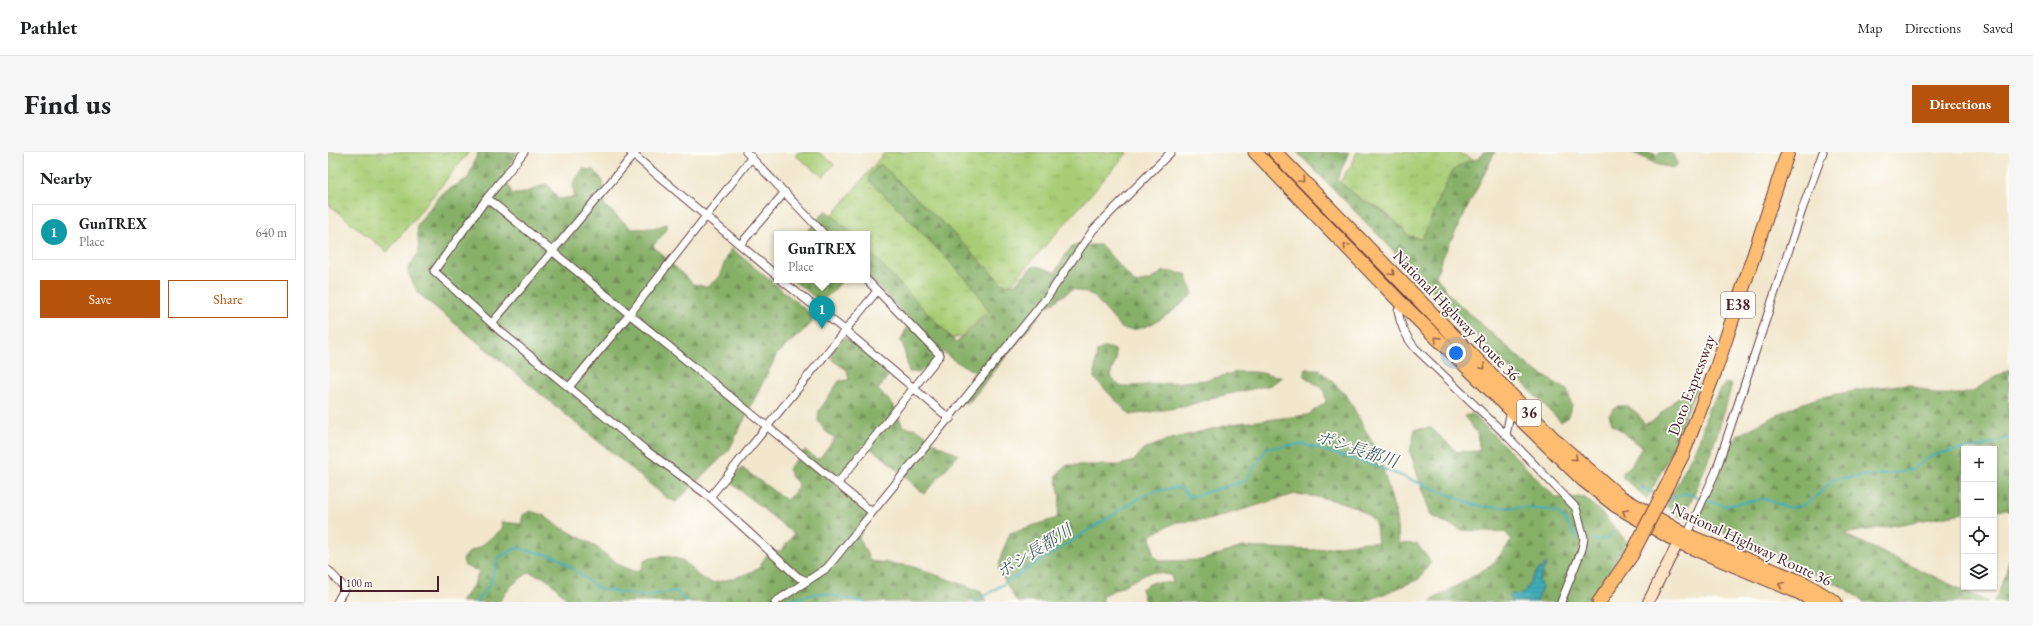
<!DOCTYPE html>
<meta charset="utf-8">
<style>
:root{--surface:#fff;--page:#f6f6f6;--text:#202124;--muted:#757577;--line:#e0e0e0;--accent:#b45309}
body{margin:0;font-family:"EB Garamond","Noto Serif JP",serif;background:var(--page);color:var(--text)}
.controls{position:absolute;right:12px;bottom:12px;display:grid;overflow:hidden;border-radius:0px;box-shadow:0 1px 3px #0004}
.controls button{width:36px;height:36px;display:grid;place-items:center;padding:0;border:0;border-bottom:1px solid var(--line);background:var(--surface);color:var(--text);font:20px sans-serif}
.scale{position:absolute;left:12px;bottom:10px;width:99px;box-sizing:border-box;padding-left:4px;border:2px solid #4a1f2b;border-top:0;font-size:11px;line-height:14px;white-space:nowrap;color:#4a1f2b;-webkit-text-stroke:3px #fdfcf7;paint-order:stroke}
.you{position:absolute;left:1128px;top:201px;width:14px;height:14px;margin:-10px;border:3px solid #fff;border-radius:50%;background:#1a73e8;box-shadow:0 0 0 6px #1a73e833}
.badge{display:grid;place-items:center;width:26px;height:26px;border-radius:50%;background:var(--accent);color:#fff;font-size:13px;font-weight:700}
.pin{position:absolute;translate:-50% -33px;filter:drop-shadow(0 1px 2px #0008)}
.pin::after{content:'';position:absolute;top:21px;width:14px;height:12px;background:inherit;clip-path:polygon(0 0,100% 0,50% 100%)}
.popup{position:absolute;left:446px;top:79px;width:96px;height:52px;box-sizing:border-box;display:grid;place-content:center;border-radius:0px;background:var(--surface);filter:drop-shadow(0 1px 3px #0005);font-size:13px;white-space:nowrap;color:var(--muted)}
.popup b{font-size:15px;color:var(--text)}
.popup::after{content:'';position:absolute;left:50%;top:100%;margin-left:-8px;border:8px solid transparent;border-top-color:var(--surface)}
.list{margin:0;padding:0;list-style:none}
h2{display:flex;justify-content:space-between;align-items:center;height:52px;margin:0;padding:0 16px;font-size:17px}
h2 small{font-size:13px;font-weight:400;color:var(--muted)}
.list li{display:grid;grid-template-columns:26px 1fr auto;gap:12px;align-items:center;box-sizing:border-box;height:56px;margin:0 8px 8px;padding:0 8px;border:1px solid var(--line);border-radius:0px}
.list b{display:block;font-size:15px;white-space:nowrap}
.list p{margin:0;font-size:13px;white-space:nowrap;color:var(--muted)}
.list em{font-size:13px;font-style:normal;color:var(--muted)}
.actions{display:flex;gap:8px;padding:12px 16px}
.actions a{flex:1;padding:9px 0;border:1px solid var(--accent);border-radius:0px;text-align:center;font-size:14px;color:var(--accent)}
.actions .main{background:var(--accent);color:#fff}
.icon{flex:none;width:22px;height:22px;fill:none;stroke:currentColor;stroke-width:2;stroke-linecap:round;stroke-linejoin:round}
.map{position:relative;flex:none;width:1681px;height:450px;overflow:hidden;border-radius:0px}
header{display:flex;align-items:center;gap:24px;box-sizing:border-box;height:56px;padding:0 20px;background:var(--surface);border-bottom:1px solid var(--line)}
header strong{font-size:19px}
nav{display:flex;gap:22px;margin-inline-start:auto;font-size:14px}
.intro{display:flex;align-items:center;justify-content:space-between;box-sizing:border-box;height:96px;padding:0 24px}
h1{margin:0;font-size:28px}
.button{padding:10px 18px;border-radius:0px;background:var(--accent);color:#fff;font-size:14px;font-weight:700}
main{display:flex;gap:24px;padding:0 24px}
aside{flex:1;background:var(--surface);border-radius:0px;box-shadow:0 1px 3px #0004}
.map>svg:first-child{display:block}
.grass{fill:url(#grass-tufts);stroke:#7a7650}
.forest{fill:url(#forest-firs);stroke:#686849;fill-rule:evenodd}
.pitch{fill:#a9cd76;stroke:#7a7650}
.water{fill:url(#water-rules);stroke:#446672}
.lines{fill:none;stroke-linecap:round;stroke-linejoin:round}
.stream{stroke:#3dadb8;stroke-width:2}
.street-casing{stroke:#633d43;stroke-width:9}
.secondary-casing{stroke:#633d43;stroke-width:12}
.highway-casing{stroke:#633d43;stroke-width:15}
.street{stroke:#fff;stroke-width:7}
.secondary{stroke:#fee4c5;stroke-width:10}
.highway{stroke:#fdbc6f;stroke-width:13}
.highway-bridge-casing{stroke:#633d43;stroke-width:15;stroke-linecap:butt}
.highway-bridge{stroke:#fdbc6f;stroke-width:13}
.oneway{stroke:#9b664a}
.labels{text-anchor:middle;stroke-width:3.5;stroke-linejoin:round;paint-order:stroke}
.shield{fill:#fdfcf7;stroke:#806168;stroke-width:1}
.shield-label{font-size:15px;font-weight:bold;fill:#4a1f2b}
.street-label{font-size:16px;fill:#4a1f2b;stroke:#fdfcf7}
.water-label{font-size:17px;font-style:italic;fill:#445f6a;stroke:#fdfcf7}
</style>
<header>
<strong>Pathlet</strong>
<nav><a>Map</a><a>Directions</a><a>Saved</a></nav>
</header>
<div class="intro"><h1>Find us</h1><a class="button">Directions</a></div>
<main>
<aside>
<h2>Nearby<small></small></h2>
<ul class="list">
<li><span class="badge" style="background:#0f9aa8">1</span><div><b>GunTREX</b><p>Place</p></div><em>640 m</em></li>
</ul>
<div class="actions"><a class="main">Save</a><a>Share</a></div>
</aside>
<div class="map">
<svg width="1681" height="450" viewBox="0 0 1681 450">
<defs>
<pattern id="grass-tufts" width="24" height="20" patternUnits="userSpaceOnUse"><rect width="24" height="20" fill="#a9cd76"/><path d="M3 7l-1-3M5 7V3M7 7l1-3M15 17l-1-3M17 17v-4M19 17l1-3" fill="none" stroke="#93b066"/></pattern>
<pattern id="forest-firs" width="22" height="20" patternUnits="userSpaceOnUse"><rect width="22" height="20" fill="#86b067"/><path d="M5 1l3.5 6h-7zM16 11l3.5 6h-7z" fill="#708f55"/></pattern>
<pattern id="water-rules" width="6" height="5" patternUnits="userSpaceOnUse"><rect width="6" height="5" fill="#3dadb8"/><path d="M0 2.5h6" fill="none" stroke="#358c96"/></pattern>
</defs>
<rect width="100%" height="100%" fill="#fdfcf7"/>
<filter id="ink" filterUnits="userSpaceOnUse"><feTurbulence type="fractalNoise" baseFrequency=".025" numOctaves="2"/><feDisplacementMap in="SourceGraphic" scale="8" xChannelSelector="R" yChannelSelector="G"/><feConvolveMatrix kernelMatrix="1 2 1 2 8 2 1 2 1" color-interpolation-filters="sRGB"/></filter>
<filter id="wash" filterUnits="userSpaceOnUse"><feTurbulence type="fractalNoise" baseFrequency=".012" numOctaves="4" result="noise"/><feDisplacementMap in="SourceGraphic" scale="16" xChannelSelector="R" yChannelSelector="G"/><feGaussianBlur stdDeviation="0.9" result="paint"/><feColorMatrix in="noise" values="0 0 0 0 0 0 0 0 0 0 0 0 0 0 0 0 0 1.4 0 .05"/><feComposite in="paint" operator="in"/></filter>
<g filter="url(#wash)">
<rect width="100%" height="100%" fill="#f2e7cd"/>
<!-- grass -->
<path class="grass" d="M0,0H141L59,100L0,52Z
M557,0H800L657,162L634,184L625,187L539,100V82H521L504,64Z
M1029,0H1128L1152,10L1094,90L1084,88L1067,69L1049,55L1035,49L1011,31L1025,10Z"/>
<!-- forest -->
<path class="forest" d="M150,0H189L176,21L184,42C199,43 205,36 219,32L230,47L246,45L245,31L255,17L266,18L275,29L276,53L304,77L325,76L339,72V77L325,94L365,132L379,135L390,126L403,96L485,164L483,172L449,202L401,298L348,350L339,346L90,141L79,118L91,100L89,73L112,43L140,26Z
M969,0H1021L1009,28L1035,49L1049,55L1067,69L1081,84L1094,87L1124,19L1138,10L1152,6L1155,0H1167L1113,109L1108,124L1125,147L1202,215L1239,238L1244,254L1239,266L1233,270Z
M1304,0H1321L1329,3L1333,0H1343L1350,10L1347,16L1330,13Z
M552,12L617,73L675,132H687C705,114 702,109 727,121L738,102L746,93H773L807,131L822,128L836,119L858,122L865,142C850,156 815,185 793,176L765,143L745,137L717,156L640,252L631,248V243L647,220L627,209L615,200L591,221L581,220L575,193L572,190L582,168L539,123V97L628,191L661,160L645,134L562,48L541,29V24Z
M498,58L525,82H477Z
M465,128H515C507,136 502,146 490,148Z
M517,185L562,221L550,238L565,252L575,275C596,275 597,286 612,294C618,297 624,299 630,303L596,342L556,306L536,292L505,332L539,360L540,371L531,385L542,409L583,414L653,439L658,450H242L218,426L201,420L184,433L171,450H133L146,432L151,419L137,414L135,408L141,400L153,394L174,377L173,370L193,372L195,363L202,359L215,363L227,372L264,392L292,413L308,420L314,416L317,407L339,404L355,408L372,425L384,431L407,426L430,417L438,404L454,398L466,382L402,330L414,316L458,348L466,341L471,333L463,324L460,317L477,298L488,307L492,306L507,286L497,279L490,269L491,259L511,229L521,228L519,218L504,208V200Z
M778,195L787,198L788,207L782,224L793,235L879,228L909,220H928L954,225L943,233L887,245L855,255L802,263L766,226L769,199Z
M978,217H991L1019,244L1051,303L1067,359L1071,391L1089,392L1103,410L1091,427L1037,450H817L813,437L825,430L845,431L843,423L823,420L774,444L775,450H689L670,417L673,404L682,381L729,366L732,346L728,323L739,313H791L806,309L816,297L843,287L904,272L980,263L998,250L996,238L976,224ZM967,342C990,345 1031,349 1046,370C1049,375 1049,385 1050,391L1037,390L985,398L914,395L874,408L832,409L825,403L823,383L848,370L880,368Z
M1681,217V360L1678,357L1666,358V297H1636V361L1516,382L1660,450H1535L1519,437L1364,366L1410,283L1467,254L1493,245L1544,236L1580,232L1608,242H1633L1645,239Z
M1370,231L1342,302L1319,347L1295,326V320L1303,314L1314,295L1284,272L1281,263L1289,254H1300L1310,262L1316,272L1324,270L1363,233Z
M1397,231L1404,232C1392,277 1378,320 1357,361L1353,366L1338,354L1371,289L1380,257Z
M1145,262L1228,346L1256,345L1274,361L1299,390L1262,450H1101L1164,413L1184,388L1177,380L1134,378L1103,364L1082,300L1087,277L1103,276L1129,300L1152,299L1149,281L1136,264Z
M1681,407V450H1666L1677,425Z"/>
<!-- pitch -->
<path class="pitch" d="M470,0H490L506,12L495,25L467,3Z"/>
<!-- water -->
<path class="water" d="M1219,411L1211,428L1214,436L1210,444V450H1181L1183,448L1180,444L1184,442L1190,443L1196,440L1208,420Z"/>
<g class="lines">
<!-- stream -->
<path class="stream" d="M1312,336L1330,342
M1338,345L1342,346L1358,341L1373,346
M1377,348L1396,354L1437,347L1461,356L1476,353L1485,347L1506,327L1573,320L1584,317L1600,306L1612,301L1656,294L1681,286
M1266,388L1281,387L1285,381
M453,449L493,441L536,450
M148,450L162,432L170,406L189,396L229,405L271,437L316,444L348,439L358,450
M647,450L819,341L851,335L861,345L917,329L939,296L975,292L1051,315L1147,353C1166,357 1218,354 1230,361C1237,366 1244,379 1249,386"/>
</g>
</g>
<g filter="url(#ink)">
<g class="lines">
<!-- street casing -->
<g class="street-casing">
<path id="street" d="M196,0L159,46L106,119L172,179L315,296L382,345L470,425L479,429
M302,0L449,124
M418,0L496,82
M159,46L544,360
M412,93L457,40
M453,128L518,179L622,267
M1075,153L1070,158C1072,174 1078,185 1087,196L1178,283L1248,356L1256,386L1254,397L1233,450
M164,171L308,0
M241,235L301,163L424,5
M1178,283L1183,258
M509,332L612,203L539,128
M382,345L549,139
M1361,379L1388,319L1474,58L1495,0
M0,418L17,436L9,450
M447,450L499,416L720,144L765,78L843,0"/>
</g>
<!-- secondary casing -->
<g class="secondary-casing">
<path id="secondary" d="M1320,450L1353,385"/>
</g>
<!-- highway casing -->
<g class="highway-casing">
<path id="highway" d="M927,0L1075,153L1255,328L1288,354L1350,390L1472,441L1487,450
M947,0L1230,291L1291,344L1356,382L1478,432L1507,450
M1354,304L1388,217L1460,0
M1271,450L1303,404"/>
</g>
<!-- street -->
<use href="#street" class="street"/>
<!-- secondary -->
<use href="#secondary" class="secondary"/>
<!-- highway -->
<use href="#highway" class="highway"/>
<!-- highway-bridge casing -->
<g class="highway-bridge-casing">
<path id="highway-bridge" d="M1303,404L1354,304"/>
</g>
<!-- highway-bridge -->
<use href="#highway-bridge" class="highway-bridge"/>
</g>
<!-- one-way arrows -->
<defs><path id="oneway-chevron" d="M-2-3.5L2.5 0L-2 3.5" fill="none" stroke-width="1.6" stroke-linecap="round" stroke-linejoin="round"/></defs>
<g class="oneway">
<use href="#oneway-chevron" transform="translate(974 28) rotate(46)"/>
<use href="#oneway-chevron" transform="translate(1018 94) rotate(-134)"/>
<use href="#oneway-chevron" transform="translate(1064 121) rotate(46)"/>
<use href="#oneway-chevron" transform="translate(1109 187) rotate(-136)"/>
<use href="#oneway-chevron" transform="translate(1155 215) rotate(46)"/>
<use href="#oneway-chevron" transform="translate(1247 306) rotate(42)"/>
<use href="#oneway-chevron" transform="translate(1297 360) rotate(-149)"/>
<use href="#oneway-chevron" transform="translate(1453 433) rotate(-158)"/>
</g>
</g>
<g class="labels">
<!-- shield labels -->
<g class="shield">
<rect x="1393" y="140" width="34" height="26" rx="3"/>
<rect x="1189" y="248" width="24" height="26" rx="3"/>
</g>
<g class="shield-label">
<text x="1410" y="158">E38</text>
<text x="1201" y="266">36</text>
</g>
<!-- street labels -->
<g class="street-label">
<text transform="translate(1129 163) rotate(46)" y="6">National Highway Route 36</text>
<text transform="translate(1363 233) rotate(-69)" y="6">Doto Expressway</text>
<text transform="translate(1424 392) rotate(25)" y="6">National Highway Route 36</text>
</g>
<!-- water labels -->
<g class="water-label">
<text transform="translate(1029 297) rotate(18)" y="6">ポシ長都川</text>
<text transform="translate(706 399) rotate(-32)" y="6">ポシ長都川</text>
</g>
</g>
</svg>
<div class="controls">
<button>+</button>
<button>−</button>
<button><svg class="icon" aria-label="locate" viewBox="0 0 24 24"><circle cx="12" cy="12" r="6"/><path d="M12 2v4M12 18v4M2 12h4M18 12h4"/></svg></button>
<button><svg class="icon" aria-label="layers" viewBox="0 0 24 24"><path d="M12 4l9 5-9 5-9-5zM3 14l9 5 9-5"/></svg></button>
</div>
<div class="scale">100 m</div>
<div class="you"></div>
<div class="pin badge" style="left:494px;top:177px;background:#0f9aa8">1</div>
<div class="popup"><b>GunTREX</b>Place</div>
</div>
</main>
